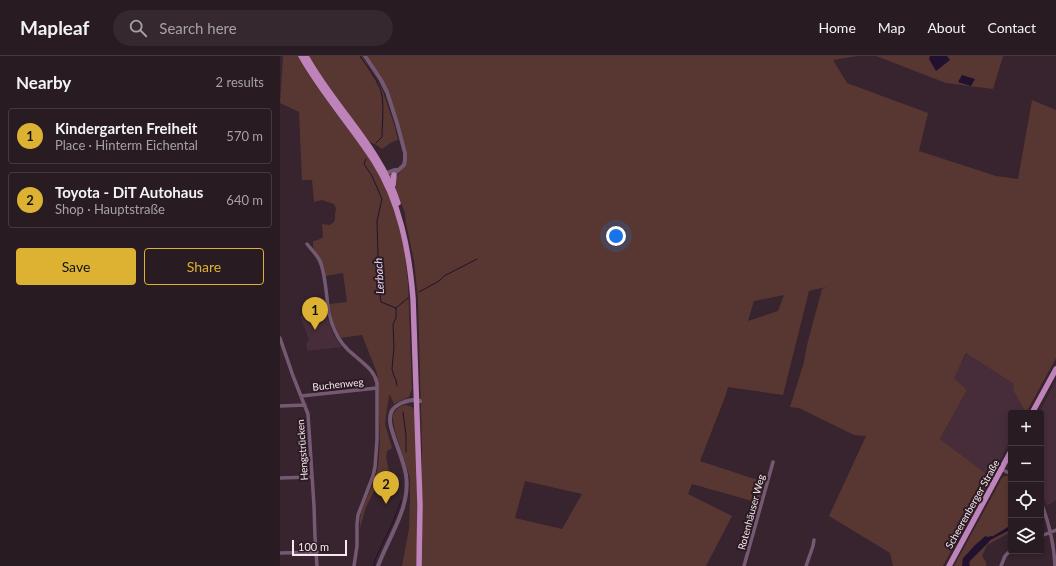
<!DOCTYPE html>
<meta charset="utf-8">
<style>
:root{--surface:#291b22;--page:#35282f;--text:#f1f3f6;--muted:#a5a1a5;--line:#453940;--accent:#ddb233}
body{margin:0;font-family:Lato,sans-serif;background:var(--page);color:var(--text)}
.controls{position:absolute;right:12px;bottom:12px;display:grid;overflow:hidden;border-radius:4px;box-shadow:0 2px 6px #0003}
.controls button{width:36px;height:36px;display:grid;place-items:center;padding:0;border:0;border-bottom:1px solid var(--line);background:var(--surface);color:var(--text);font:20px sans-serif}
.scale{position:absolute;left:12px;bottom:10px;width:55px;box-sizing:border-box;padding-left:4px;border:2px solid #f5e8ee;border-top:0;font-size:11px;line-height:14px;white-space:nowrap;color:#f5e8ee;-webkit-text-stroke:3px #2d1b24;paint-order:stroke}
.you{position:absolute;left:336px;top:180px;width:14px;height:14px;margin:-10px;border:3px solid #fff;border-radius:50%;background:#1a73e8;box-shadow:0 0 0 6px #1a73e833}
.badge{display:grid;place-items:center;width:26px;height:26px;border-radius:50%;background:var(--accent);color:#111;font-size:13px;font-weight:700}
.pin{position:absolute;translate:-50% -33px;filter:drop-shadow(0 1px 2px #0008)}
.pin::after{content:'';position:absolute;top:21px;width:14px;height:12px;background:inherit;clip-path:polygon(0 0,100% 0,50% 100%)}
.list{margin:0;padding:0;list-style:none}
h2{display:flex;justify-content:space-between;align-items:center;height:52px;margin:0;padding:0 16px;font-size:17px}
h2 small{font-size:13px;font-weight:400;color:var(--muted)}
.list li{display:grid;grid-template-columns:26px 1fr auto;gap:12px;align-items:center;box-sizing:border-box;height:56px;margin:0 8px 8px;padding:0 8px;border:1px solid var(--line);border-radius:4px}
.list b{display:block;font-size:15px;white-space:nowrap}
.list p{margin:0;font-size:13px;white-space:nowrap;color:var(--muted)}
.list em{font-size:13px;font-style:normal;color:var(--muted)}
.actions{display:flex;gap:8px;padding:12px 16px}
.actions a{flex:1;padding:9px 0;border:1px solid var(--accent);border-radius:4px;text-align:center;font-size:14px;color:var(--accent)}
.actions .main{background:var(--accent);color:#111}
.icon{flex:none;width:22px;height:22px;fill:none;stroke:currentColor;stroke-width:2;stroke-linecap:round;stroke-linejoin:round}
.map{position:relative;flex:none;width:776px;height:510px;overflow:hidden}
header{display:flex;align-items:center;gap:24px;box-sizing:border-box;height:56px;padding:0 20px;background:var(--surface);border-bottom:1px solid var(--line)}
header strong{font-size:19px}
nav{display:flex;gap:22px;margin-inline-start:auto;font-size:14px}
.search{width:280px;height:36px;background:var(--page);display:flex;align-items:center;gap:10px;box-sizing:border-box;padding:0 14px;border-radius:22px;color:var(--muted);font-size:15px}
main{display:flex}
aside{flex:1;background:var(--surface)}
.map>svg:first-child{display:block}
.built{fill:#462d39}
.green{fill:#583732;fill-rule:evenodd}
.water{fill:#21112e}
.lines{fill:none;stroke-linecap:round;stroke-linejoin:round}
.stream{stroke:#21112e;stroke-width:1}
.river{stroke:#21112e;stroke-width:7}
.minor{stroke:#755973;stroke-width:3.5}
.tertiary{stroke:#755973;stroke-width:4}
.primary{stroke:#be84ba;stroke-width:5.5}
.labels{text-anchor:middle;stroke-width:4;stroke-linejoin:round;paint-order:stroke}
.street-label{font-size:10px;fill:#f5e8ee;stroke:#2d1b24}
.water-label{font-size:11px;font-style:italic;fill:#e9d6fa;stroke:#2d1b24}
</style>
<header>
<strong>Mapleaf</strong>
<div class="search"><svg class="icon" aria-label="search" viewBox="0 0 24 24"><circle cx="10" cy="10" r="6"/><path d="M15 15l6 6"/></svg>Search here</div>
<nav><a>Home</a><a>Map</a><a>About</a><a>Contact</a></nav>
</header>
<main>
<aside>
<h2>Nearby<small>2 results</small></h2>
<ul class="list">
<li><span class="badge">1</span><div><b>Kindergarten Freiheit</b><p>Place · Hinterm Eichental</p></div><em>570 m</em></li>
<li><span class="badge">2</span><div><b>Toyota - DiT Autohaus</b><p>Shop · Hauptstraße</p></div><em>640 m</em></li>
</ul>
<div class="actions"><a class="main">Save</a><a>Share</a></div>
</aside>
<div class="map">
<svg width="776" height="510" viewBox="0 0 776 510">
<rect width="100%" height="100%" fill="#37242e"/>
<!-- built -->
<path class="built" d="M46,257L53,278L62,291L27,295L26,287L29,284L20,260Z
M687,297L734,328L733,334L746,357H731V384L711,421L660,383L687,334L673,322Z
M776,324V444L767,450L761,437V357H759Z"/>
<!-- green -->
<path class="green" d="M3,0H18L29,19L47,45L85,95L102,124L119,164L125,199L128,227L132,333L129,341L114,348L110,339H109L105,368L112,392L107,395L106,401L109,416L106,417L97,436L94,435L86,451L80,472V463L81,456L95,423L98,411L100,386L98,331L97,317L82,279L61,282L53,267L49,248L67,246L63,217L45,220C40,209 32,197 33,185L38,184L43,181L42,168L50,169L54,166L55,163V159L56,152L54,148L42,144L34,146L32,124H22L19,56L0,47Z
M28,0H82L102,33L114,68L118,84L112,86L102,93L95,88L89,86L54,40Z
M87,0H577L553,4L567,27L648,57L639,95L716,120L738,123L752,44L776,54V302L746,357L733,334L734,328L686,297L674,322L687,334L660,383L711,421L663,510H613L610,497L549,460L586,380L574,379L519,352L510,351L524,306L527,289L542,233L546,231L529,235L503,339L448,331L445,341L420,405L484,426L479,447L412,428L408,438L452,460L426,510H141L142,391L138,243L134,205L126,167L125,157L114,128L117,120L125,110L127,105V97L119,67L102,23ZM504,239L498,255L468,265L474,245ZM245,425L302,438L282,473L235,462Z
M596,0H723L713,33L666,27Z
M126,349L132,351L135,355L138,477L136,510H122L129,473L130,441V422L115,375L113,363V359L116,354L121,350Z
M724,420H729L731,421V469L713,480H710C695,490 689,492 682,510H674L722,422Z
M731,473V476L707,489L702,500L706,506V510H685C694,489 712,483 731,473Z"/>
<!-- water -->
<path class="water" d="M650,0H667L670,4L656,15L649,3Z
M682,19L695,23L691,30L678,26Z
M731,469V473C712,484 694,489 685,510H682C687,497 695,485 709,481C714,479 710,482 715,479C720,476 726,473 731,469Z"/>
<g class="lines">
<!-- stream -->
<path class="stream" d="M80,0C87,10 95,21 100,32C105,44 102,68 102,81L96,87
M86,103L84,108L92,120L102,143L97,165L99,232L101,246L116,252V262L113,268L114,291L112,313L114,320L116,324L117,330
M139,236L159,225L164,220L197,203
M116,252L128,242
M123,356L126,379V396
M94,510L95,504L113,466L121,445"/>
<!-- river -->
<path class="river" d="M686,510V504L706,484"/>
<!-- minor -->
<path class="minor" d="M27,188C32,194 37,199 40,205C49,228 44,253 55,275C59,284 66,293 74,299C84,308 94,314 97,327V384L95,411L93,420L78,459L77,468V490L74,510
M0,282L13,320L28,358L34,450L35,481L37,510
M21,340L97,332
M0,350L25,349
M721,413L731,418
M0,422L32,421
M761,446C769,467 774,487 775,510
M761,480L776,474
M0,497L37,496
M464,510L493,406
M526,510L533,490L534,484
M721,510L725,500L731,494"/>
<!-- tertiary -->
<path class="tertiary" d="M85,0L101,24L107,36L117,67L125,97V104L124,109L112,120
M104,118L115,114H117
M98,510C109,480 131,451 126,419C123,402 115,387 111,371C108,358 111,351 124,346C130,344 134,343 140,345"/>
<!-- primary -->
<path class="primary" d="M21,0C42,38 71,69 94,105C120,146 129,194 133,242L140,449L139,510
M26,0C54,51 100,91 118,147
M113,129L114,119
M752,357L776,313
M669,510L731,395"/>
</g>
<g class="labels">
<!-- street labels -->
<g class="street-label">
<text transform="translate(58 328) rotate(-6)" y="4">Buchenweg</text>
<text transform="translate(22 394) rotate(-94)" y="4">Hengstrücken</text>
<text transform="translate(692 448) rotate(-61)" y="4">Scheerenberger Straße</text>
<text transform="translate(471 456) rotate(-75)" y="4">Rotenhäuser Weg</text>
</g>
<!-- water labels -->
<g class="water-label">
<text transform="translate(99 220) rotate(-93)" y="4">Lerbach</text>
</g>
</g>
</svg>
<div class="controls">
<button>+</button>
<button>−</button>
<button><svg class="icon" aria-label="locate" viewBox="0 0 24 24"><circle cx="12" cy="12" r="6"/><path d="M12 2v4M12 18v4M2 12h4M18 12h4"/></svg></button>
<button><svg class="icon" aria-label="layers" viewBox="0 0 24 24"><path d="M12 4l9 5-9 5-9-5zM3 14l9 5 9-5"/></svg></button>
</div>
<div class="scale">100 m</div>
<div class="you"></div>
<div class="pin badge" style="left:35px;top:274px">1</div>
<div class="pin badge" style="left:106px;top:448px">2</div>
</div>
</main>
